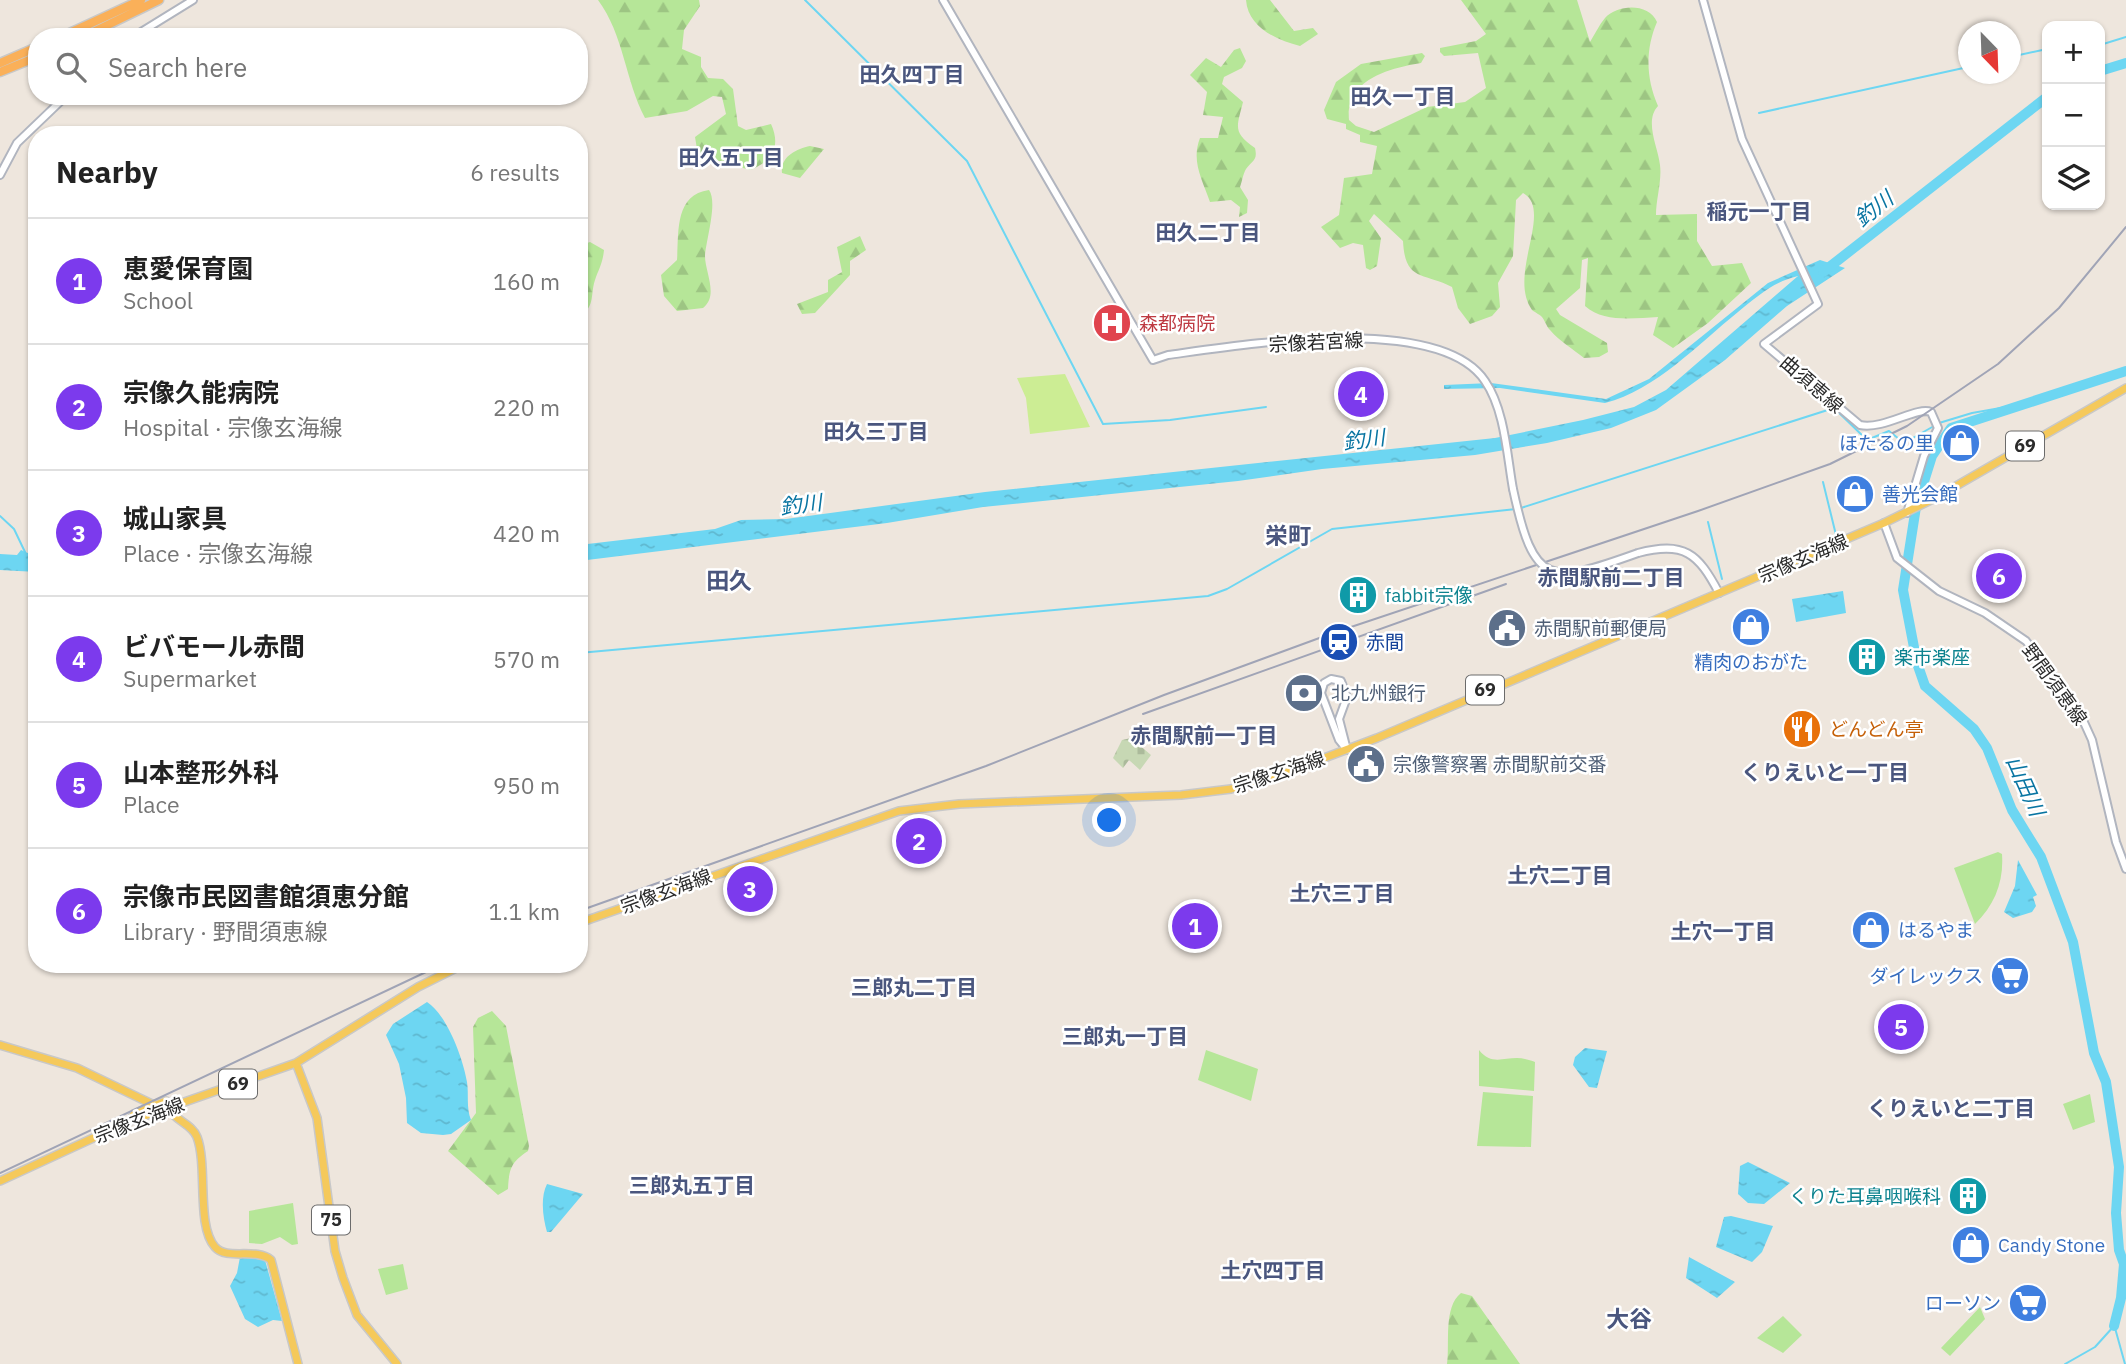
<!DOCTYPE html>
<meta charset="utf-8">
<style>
:root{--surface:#fff;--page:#f6f6f6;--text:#222;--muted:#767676;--line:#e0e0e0;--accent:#7c3aed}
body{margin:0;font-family:"IBM Plex Sans","Noto Sans JP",sans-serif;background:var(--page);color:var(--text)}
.controls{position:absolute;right:21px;top:21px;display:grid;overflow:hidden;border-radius:14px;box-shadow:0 2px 5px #0004}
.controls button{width:63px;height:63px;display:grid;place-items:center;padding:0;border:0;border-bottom:2px solid var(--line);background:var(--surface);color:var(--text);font:35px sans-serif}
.compass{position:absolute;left:1958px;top:21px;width:63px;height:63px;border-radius:50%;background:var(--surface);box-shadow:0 2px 5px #0004;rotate:157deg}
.you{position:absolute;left:1110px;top:821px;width:24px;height:24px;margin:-18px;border:5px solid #fff;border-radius:50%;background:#1a73e8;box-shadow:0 0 0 10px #1a73e833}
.badge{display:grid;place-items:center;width:46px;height:46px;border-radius:50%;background:var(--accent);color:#fff;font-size:23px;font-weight:700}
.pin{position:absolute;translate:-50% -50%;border:4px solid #fff;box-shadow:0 2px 7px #0006}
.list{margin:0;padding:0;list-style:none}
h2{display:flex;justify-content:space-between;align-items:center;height:91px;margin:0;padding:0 28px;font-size:30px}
h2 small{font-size:23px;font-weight:400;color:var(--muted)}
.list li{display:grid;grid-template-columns:46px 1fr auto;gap:21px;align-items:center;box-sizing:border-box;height:126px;padding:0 28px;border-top:2px solid var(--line)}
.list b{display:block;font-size:26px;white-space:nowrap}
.list p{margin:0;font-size:23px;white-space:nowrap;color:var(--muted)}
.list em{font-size:23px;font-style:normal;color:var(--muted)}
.icon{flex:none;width:38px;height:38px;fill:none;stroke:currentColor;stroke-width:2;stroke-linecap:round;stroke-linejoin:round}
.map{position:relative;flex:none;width:2126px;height:1364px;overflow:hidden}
.search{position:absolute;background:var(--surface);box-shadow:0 2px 5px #0004;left:28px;top:28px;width:560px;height:77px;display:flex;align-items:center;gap:18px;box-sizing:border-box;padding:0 24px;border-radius:28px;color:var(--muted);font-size:26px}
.panel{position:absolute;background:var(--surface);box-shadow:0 2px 5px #0004;left:28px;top:126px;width:560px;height:847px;border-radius:28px}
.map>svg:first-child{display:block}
.forest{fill:url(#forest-firs)}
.cemetery{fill:url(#cemetery-stones)}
.park{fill:#b6e698}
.pitch{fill:#cced94}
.water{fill:url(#water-ripples)}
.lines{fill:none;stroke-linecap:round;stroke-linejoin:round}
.stream{stroke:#6dd6f2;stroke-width:2}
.river{stroke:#6dd6f2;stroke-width:10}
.secondary-casing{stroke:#b1b5bf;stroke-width:10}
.primary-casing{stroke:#c8c8c8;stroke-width:10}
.trunk-casing{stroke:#c8c8c8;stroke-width:11}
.secondary{stroke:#fff;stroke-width:6}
.primary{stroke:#f5c95b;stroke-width:7}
.trunk{stroke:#fab059;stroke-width:8}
.rail{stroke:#a0a4b6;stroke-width:2}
.secondary-bridge-casing{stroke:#b1b5bf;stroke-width:10;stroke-linecap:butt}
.secondary-bridge{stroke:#fff;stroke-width:6}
.labels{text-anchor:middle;stroke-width:5;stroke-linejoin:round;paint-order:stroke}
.shield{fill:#fff;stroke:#6b6b6b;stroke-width:2}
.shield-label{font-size:18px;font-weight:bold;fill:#2b2b2b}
.health-label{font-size:19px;fill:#be3a42;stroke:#fff;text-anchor:start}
.street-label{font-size:19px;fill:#2b2b2b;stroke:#fff}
.shop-label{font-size:19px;fill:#366cbe;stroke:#fff;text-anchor:end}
.culture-label{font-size:19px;fill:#0d838f;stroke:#fff;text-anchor:start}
.service-label{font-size:19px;fill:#4e5e75;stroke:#fff;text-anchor:start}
.transit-label{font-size:19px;fill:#164399;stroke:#fff;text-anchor:start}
.food-label{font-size:19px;fill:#c56008;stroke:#fff;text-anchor:start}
.neighbourhood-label{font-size:21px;font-weight:bold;fill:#4a567e;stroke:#fff}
.water-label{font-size:21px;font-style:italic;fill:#0975a2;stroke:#fff}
.quarter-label{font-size:23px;font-weight:bold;fill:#4a567e;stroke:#fff}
</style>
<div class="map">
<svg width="2126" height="1364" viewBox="0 0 2126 1364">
<defs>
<pattern id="forest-firs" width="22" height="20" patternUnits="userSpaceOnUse" patternTransform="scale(1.75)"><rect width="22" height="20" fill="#b6e698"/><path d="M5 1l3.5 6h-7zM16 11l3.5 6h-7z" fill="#9dc583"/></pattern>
<pattern id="cemetery-stones" width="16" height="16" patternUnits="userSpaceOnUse" patternTransform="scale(1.75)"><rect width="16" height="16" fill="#c7d8b4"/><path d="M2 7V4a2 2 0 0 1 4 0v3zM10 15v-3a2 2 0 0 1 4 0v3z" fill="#abba9b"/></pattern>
<pattern id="water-ripples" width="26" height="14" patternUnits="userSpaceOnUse" patternTransform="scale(1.75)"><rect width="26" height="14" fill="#6dd6f2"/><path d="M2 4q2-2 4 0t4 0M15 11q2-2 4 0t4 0" fill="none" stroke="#5fb8d0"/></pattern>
</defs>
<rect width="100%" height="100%" fill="#eee6dd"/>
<!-- forest -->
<path class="forest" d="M598,0H699L700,6L684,30L682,49L701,57V67L708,78L723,79L733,89L738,126L746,130L771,124C781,146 773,161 750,170L698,155L695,137L726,114L722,97L713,96L687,111L645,118C625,80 624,35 598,0Z
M1246,0H1270L1294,31L1313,28L1318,34L1300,46C1276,40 1248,27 1246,0Z
M1461,0H1577L1590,42C1595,34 1599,25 1605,18C1618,4 1649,3 1657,22C1645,50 1646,79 1658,106C1644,121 1658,147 1660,165C1662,181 1656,199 1656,215L1697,214V241L1712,266L1742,263L1751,283L1708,323L1673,348L1653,335L1658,317C1634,318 1604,323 1585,306L1588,258L1582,260L1580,288L1556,309L1560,315L1607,343L1608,352L1599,357L1584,358C1573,349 1559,341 1550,330C1546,326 1545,320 1541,316C1540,315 1533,311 1532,310C1507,275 1554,210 1523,193L1516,200L1513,256L1498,283L1500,307L1492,316L1470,324L1458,308L1452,287C1423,272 1405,282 1403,241L1374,214L1369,221L1381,238L1377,266L1370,270L1366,268L1363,245L1353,243L1340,248L1321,227L1339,215L1344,178L1372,174L1377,146L1360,142V135L1346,129V124L1327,119L1324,110L1336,82L1361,64L1422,53L1425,56L1421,63C1391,68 1345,79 1349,120L1356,126L1374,132L1427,107L1465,102L1486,88L1478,53L1444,56L1440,52V48L1476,41L1486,34Z
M1240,48L1246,61L1242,68L1224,77L1222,84L1243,102C1237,127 1232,132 1255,148C1258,161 1252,160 1246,169C1243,174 1242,182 1240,187L1248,200L1247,213L1239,217L1240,207L1231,200L1210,202C1202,179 1191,161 1200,138H1218L1223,117L1203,115L1207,92L1190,75L1206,58L1221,67L1234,50Z
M810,146L824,149L800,178L782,173C780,157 796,149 810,146Z
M709,190C718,202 706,240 705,256C705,272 719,296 703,308L677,311L664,296L661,275L677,260C679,233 674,195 709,190Z
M860,236L866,250L850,261V275L815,313L802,314L797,304L828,292V280L842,272L837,247Z
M590,242L604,250C603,261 600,267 596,277C589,296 597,303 579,319V246Z
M492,1011L506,1026L529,1146L528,1151C511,1162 509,1169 508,1189L498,1195L448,1151L476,1113L473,1027L478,1018Z
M1461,1293L1472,1296L1520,1364H1447C1450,1344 1443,1307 1461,1293Z"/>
<!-- cemetery -->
<path class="cemetery" d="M1131,738L1151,755L1140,770L1129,760L1123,768L1113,758L1122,740Z"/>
<!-- park -->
<path class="park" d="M1998,852L2002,854C2004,881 1995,905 1975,924L1954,868Z
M1206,1050L1258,1069L1251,1101L1198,1080Z
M1479,1050C1491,1065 1502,1058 1517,1058C1523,1058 1530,1060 1535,1062L1534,1091L1479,1086Z
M1483,1092L1533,1096L1531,1147L1477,1146Z
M2090,1094L2095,1122L2073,1130L2063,1104Z
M293,1203L298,1244L292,1245L280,1237L262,1244L249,1243V1211Z
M403,1264L408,1289L386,1295L378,1269Z
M1980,1307L1985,1319L1950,1356L1941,1348Z
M1783,1316L1802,1335L1783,1353L1757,1338Z"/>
<!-- pitch -->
<path class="pitch" d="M1065,374L1090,427L1030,434L1026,398L1017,378Z"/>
<!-- water -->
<path class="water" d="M1820,260L1845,268L1787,306L1725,360L1656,410L1611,428L1547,443L1475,455L1322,469L1238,481L983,507L887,523L579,561V545L715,529L741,520L786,519L985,492L1495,438L1583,420L1634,407L1666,390L1798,276C1773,282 1758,296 1738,312C1698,344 1656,390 1605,403L1500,388L1444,389V385L1491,383L1606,399L1649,379L1768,283Z
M21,550L37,557V572L0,570V554L17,555Z
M1843,591L1846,613L1796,622L1792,599Z
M2018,860L2037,895L2033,897L2036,906L2032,912L2013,918L2004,912L2015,886Z
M427,1002C447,1015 463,1058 467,1082C469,1095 466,1107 471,1120L451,1134L443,1135L421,1133L407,1123L406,1098L399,1064L386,1035L393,1024Z
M1585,1048L1607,1051L1597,1088L1589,1087L1573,1065L1575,1057Z
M1748,1162L1790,1183L1764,1204L1748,1203L1738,1194L1740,1166Z
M547,1184L583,1194L551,1232H547C543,1218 540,1198 547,1184Z
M1731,1216L1773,1226L1762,1252L1752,1262L1716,1247L1724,1217Z
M240,1257L265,1260L282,1321L273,1320L258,1327L245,1319L230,1286L237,1273Z
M1689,1257L1735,1282L1717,1298L1686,1278Z"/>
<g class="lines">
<!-- stream -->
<path class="stream" d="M805,0L967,161L1103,424L1170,420L1266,407
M2100,45L2126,37
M2010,57L2047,49
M1759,113L1968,67
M1939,423L1972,413L2029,403
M1823,482L1836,535
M1521,508L1834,408L1867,440L1889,431L1904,443L1934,426
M0,516L14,529L25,552
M1708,522L1722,579
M579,653L1208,596L1227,589L1332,529L1516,509
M2115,1328L2125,1364
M2065,1364L2095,1347L2114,1326"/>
<!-- river -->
<path class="river" d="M2100,71L2126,63
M1823,272L2047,97
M2114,1326L2121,1298L2124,1264L2119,1250L2116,1213L2119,1167L2106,1082L2094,1053L2073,942L2041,857L2012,810L1987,748L1974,729L1925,686L1917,663L1903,590L1916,507L1932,456L1951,428L2126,371"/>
<!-- secondary casing -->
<g class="secondary-casing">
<path id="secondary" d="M943,0L1153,360L1168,355C1241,345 1439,312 1485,381C1505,410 1507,456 1513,489
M1703,0L1742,139L1818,304L1764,344L1860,425C1884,430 1917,406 1931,412L1938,428L1924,456L1907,513
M133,37L193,0
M0,175L17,143L66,96
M1884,523L1897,558L1939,591L1985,613L2026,641L2077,707L2092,740L2116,842L2126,869
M1638,553C1684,541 1698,553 1719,593
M1331,679L1341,681L1347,697L1339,719L1347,750L1339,740L1321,693L1324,683Z"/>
</g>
<!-- primary casing -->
<g class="primary-casing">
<path id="primary" d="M579,923L899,811L959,804L1181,795L1231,789L1274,777L1377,738L1884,523L1937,497L2126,388
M0,1045L77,1068L154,1105
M296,1063L317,1118L335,1251L343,1278L357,1315L397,1364
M130,1121L134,1114L166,1101C168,1104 169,1107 170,1110C176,1121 192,1124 197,1137C208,1166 196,1226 215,1247C227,1261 256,1247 271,1260L298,1364
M0,1181L130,1121L296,1063L418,987L464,964"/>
</g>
<!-- trunk casing -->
<g class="trunk-casing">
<path id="trunk" d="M61,37L141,0
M83,37L159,0
M0,63L37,47
M0,72L37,57"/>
</g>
<!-- secondary -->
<use href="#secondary" class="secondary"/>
<!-- primary -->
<use href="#primary" class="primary"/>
<!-- trunk -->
<use href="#trunk" class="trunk"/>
<!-- rail -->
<path class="rail" d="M1143,714L1506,584
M579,911L986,766L1164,695L1333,633L1698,511L1830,464L1907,426L1998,364L2059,308L2126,227
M0,1173L443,964"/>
<!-- secondary-bridge casing -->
<g class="secondary-bridge-casing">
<path id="secondary-bridge" d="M1513,489C1534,587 1549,585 1638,553"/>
</g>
<!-- secondary-bridge -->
<use href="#secondary-bridge" class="secondary-bridge"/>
</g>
<!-- icons -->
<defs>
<g id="hospital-disc" transform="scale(2.0125)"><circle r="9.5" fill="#e0444e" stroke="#fff"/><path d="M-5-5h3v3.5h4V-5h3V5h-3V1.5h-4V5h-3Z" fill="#fff"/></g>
<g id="shop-disc" transform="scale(2.0125)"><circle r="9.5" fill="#3f7fe0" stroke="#fff"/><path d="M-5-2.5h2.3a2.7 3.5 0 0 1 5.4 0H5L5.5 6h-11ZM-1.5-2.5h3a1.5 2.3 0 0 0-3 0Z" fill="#fff"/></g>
<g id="building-disc" transform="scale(2.0125)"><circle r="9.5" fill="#0f9aa8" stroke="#fff"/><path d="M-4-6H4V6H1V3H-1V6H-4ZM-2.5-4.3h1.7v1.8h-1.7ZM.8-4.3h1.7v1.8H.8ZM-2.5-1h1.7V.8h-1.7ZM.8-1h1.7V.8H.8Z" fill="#fff"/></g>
<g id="civic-disc" transform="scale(2.0125)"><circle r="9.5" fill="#5c6f8a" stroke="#fff"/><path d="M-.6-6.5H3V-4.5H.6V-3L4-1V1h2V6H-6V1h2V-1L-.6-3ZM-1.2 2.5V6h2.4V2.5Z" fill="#fff"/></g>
<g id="station-disc" transform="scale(2.0125)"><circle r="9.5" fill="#1a4fb4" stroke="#fff"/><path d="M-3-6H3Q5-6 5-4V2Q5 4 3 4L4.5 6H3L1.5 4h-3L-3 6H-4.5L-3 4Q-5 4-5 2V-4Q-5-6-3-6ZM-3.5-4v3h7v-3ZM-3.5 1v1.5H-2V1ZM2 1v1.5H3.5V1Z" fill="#fff"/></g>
<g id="bank-disc" transform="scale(2.0125)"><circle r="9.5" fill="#5c6f8a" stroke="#fff"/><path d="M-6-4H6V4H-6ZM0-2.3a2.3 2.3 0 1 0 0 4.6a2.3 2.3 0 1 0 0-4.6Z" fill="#fff"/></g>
<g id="restaurant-disc" transform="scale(2.0125)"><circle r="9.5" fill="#e8710a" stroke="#fff"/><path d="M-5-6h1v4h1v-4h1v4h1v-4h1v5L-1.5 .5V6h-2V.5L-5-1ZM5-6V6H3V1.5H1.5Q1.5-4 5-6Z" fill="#fff"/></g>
<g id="supermarket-disc" transform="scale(2.0125)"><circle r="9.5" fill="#3f7fe0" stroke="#fff"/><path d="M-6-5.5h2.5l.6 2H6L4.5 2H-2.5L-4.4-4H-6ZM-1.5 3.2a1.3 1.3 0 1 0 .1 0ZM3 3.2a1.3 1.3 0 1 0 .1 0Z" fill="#fff"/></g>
</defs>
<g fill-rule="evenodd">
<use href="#hospital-disc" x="1112" y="323"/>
<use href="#shop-disc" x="1961" y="443"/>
<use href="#shop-disc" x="1855" y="494"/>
<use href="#building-disc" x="1358" y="595"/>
<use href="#shop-disc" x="1751" y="627"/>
<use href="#civic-disc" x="1507" y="628"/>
<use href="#station-disc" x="1339" y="642"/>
<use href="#building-disc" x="1867" y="657"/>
<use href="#bank-disc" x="1304" y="693"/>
<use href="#restaurant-disc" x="1802" y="729"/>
<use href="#civic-disc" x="1366" y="764"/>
<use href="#shop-disc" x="1871" y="930"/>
<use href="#supermarket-disc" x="2010" y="976"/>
<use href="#building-disc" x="1968" y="1196"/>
<use href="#shop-disc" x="1971" y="1245"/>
<use href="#supermarket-disc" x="2028" y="1303"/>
</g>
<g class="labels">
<!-- shield labels -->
<g class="shield">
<rect x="2006" y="431.5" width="38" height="29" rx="5"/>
<rect x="1466" y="675.5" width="38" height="29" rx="5"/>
<rect x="219" y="1069.5" width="38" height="29" rx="5"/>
<rect x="312" y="1205.5" width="38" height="29" rx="5"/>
</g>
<g class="shield-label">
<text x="2025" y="452">69</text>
<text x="1485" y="696">69</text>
<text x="238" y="1090">69</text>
<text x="331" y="1226">75</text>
</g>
<!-- health labels -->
<g class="health-label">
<text x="1139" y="330">森都病院</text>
</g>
<!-- street labels -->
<g class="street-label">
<text transform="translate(1316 342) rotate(-3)" y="7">宗像若宮線</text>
<text transform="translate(1812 384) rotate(41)" y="7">曲須恵線</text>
<text transform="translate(1803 558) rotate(-23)" y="7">宗像玄海線</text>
<text transform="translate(2055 684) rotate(54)" y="7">野間須恵線</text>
<text transform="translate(1279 772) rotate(-18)" y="7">宗像玄海線</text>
<text transform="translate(666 891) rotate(-20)" y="7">宗像玄海線</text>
<text transform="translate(139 1120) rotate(-21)" y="7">宗像玄海線</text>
</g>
<!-- shop labels -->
<g class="shop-label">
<text x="1934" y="450">ほたるの里</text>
<text x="1882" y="501" text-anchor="start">善光会館</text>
<text x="1751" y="669" text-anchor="middle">精肉のおがた</text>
<text x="1898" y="937" text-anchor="start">はるやま</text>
<text x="1983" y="983">ダイレックス</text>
<text x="1998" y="1252" text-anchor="start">Candy Stone</text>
<text x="2001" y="1310">ローソン</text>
</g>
<!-- culture labels -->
<g class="culture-label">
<text x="1385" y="602">fabbit宗像</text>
<text x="1894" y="664">楽市楽座</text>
<text x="1941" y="1203" text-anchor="end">くりた耳鼻咽喉科</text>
</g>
<!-- service labels -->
<g class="service-label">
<text x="1534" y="635">赤間駅前郵便局</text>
<text x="1331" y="700">北九州銀行</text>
<text x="1393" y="771">宗像警察署 赤間駅前交番</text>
</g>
<!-- transit labels -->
<g class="transit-label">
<text x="1366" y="649">赤間</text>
</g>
<!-- food labels -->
<g class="food-label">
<text x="1829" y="736">どんどん亭</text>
</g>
<!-- neighbourhood labels -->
<g class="neighbourhood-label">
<text x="912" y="82">田久四丁目</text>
<text x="1403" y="104">田久一丁目</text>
<text x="731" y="165">田久五丁目</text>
<text x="1759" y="219">稲元一丁目</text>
<text x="1208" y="240">田久二丁目</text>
<text x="876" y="439">田久三丁目</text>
<text x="1611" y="585">赤間駅前二丁目</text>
<text x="1204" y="743">赤間駅前一丁目</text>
<text x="1825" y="780">くりえいと一丁目</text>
<text x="1560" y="883">土穴二丁目</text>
<text x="1342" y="901">土穴三丁目</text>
<text x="1723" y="939">土穴一丁目</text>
<text x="914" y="995">三郎丸二丁目</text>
<text x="1125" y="1044">三郎丸一丁目</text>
<text x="1951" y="1116">くりえいと二丁目</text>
<text x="692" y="1193">三郎丸五丁目</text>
<text x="1273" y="1278">土穴四丁目</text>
</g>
<!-- water labels -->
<g class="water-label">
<text transform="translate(1874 209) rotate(-38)" y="7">釣川</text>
<text transform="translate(1364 440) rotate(-7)" y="7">釣川</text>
<text transform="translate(801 505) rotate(-7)" y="7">釣川</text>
<text transform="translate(2025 786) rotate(66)" y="7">山田川</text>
</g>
<!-- quarter labels -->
<g class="quarter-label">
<text x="1288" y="544">栄町</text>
<text x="729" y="589">田久</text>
<text x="1629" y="1327">大谷</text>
</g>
</g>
</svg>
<div class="controls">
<button>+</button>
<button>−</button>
<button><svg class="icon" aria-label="layers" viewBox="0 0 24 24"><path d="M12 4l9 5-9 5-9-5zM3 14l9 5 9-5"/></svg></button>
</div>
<svg class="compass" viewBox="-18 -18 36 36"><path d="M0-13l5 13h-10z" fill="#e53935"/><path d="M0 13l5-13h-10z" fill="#767676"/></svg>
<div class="you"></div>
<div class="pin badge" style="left:1195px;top:926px">1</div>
<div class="pin badge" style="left:919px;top:841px">2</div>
<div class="pin badge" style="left:750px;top:889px">3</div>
<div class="pin badge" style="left:1361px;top:394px">4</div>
<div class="pin badge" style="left:1901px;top:1027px">5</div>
<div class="pin badge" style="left:1999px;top:576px">6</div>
<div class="search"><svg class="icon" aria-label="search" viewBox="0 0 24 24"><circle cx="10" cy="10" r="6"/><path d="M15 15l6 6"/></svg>Search here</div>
<section class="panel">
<h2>Nearby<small>6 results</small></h2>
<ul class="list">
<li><span class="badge">1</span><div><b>恵愛保育園</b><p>School</p></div><em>160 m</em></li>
<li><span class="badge">2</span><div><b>宗像久能病院</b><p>Hospital · 宗像玄海線</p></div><em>220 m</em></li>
<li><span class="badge">3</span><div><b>城山家具</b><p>Place · 宗像玄海線</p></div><em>420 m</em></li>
<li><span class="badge">4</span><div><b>ビバモール赤間</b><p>Supermarket</p></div><em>570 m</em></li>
<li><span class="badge">5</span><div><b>山本整形外科</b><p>Place</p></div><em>950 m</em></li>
<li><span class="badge">6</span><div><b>宗像市民図書館須恵分館</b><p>Library · 野間須恵線</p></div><em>1.1 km</em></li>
</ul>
</section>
</div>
